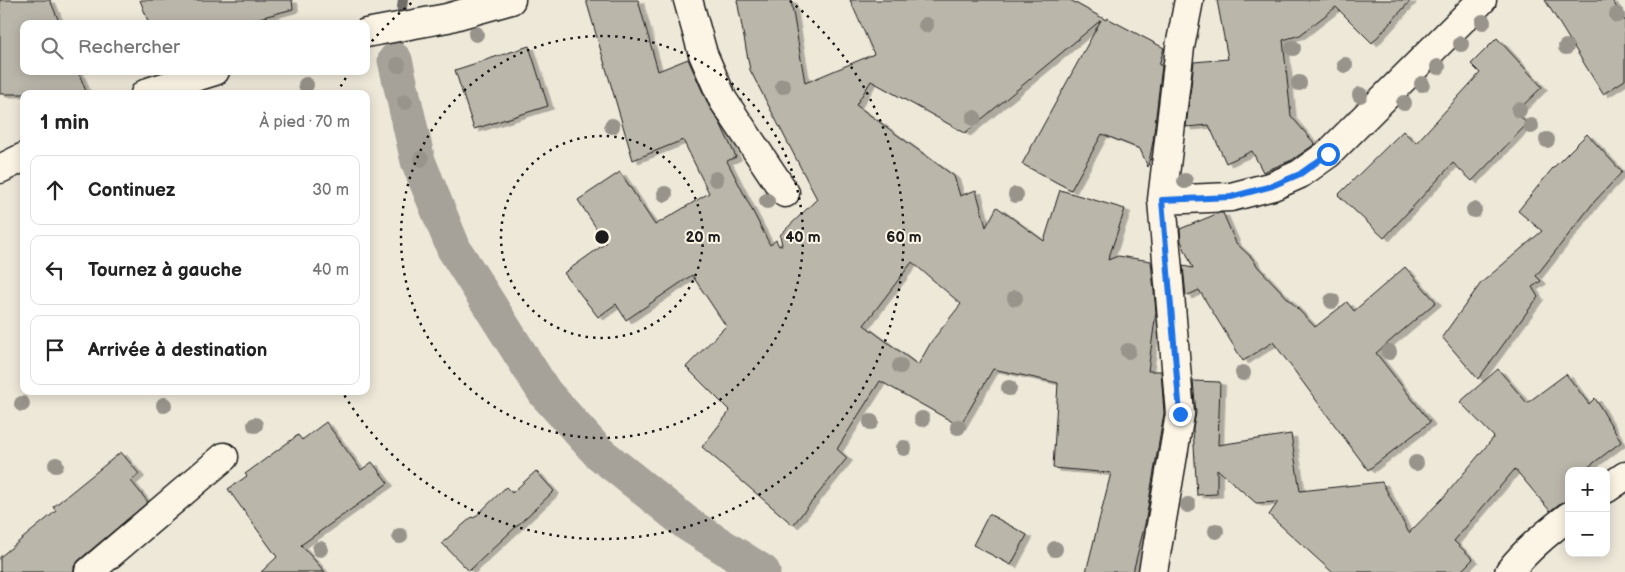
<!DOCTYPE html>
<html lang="fr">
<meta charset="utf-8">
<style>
:root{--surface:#fff;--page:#f2f2f2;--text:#222;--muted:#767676;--line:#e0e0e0}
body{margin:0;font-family:"Balsamiq Sans",sans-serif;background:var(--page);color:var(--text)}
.controls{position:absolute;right:15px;bottom:15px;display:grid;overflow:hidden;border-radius:10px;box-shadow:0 2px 12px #0003}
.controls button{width:45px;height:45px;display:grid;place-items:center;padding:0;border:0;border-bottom:1px solid var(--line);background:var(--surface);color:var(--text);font:25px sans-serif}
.stop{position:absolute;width:15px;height:15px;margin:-11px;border:4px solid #1a73e8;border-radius:50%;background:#fff}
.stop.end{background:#1a73e8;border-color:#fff;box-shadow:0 1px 5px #0008}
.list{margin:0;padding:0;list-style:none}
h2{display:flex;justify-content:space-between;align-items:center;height:65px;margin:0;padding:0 20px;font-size:21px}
h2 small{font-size:16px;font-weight:400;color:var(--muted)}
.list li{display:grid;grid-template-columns:32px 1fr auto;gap:15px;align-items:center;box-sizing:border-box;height:70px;margin:0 10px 10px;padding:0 10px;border:1px solid var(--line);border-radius:10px}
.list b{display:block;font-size:19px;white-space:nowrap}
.list em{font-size:16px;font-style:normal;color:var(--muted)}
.icon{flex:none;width:28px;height:28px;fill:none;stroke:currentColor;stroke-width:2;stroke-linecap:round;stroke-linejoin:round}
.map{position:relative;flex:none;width:1625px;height:572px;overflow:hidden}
.search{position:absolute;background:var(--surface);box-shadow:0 2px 12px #0003;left:20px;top:20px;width:350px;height:55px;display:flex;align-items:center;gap:12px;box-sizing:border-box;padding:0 18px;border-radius:10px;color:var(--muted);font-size:19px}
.panel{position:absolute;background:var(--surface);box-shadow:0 2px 12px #0003;left:20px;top:90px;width:350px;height:305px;border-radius:10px}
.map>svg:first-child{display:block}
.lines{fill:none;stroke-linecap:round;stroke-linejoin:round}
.stream{stroke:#6f6c67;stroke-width:10}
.canal{stroke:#a7a299;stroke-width:35}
.building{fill:#bab6aa;stroke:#1c1c1c;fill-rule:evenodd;filter:url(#shadow)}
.street-casing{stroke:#1c1c1c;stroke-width:31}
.street{stroke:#fcf5e5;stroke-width:28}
.tree{fill:#98948b}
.route{stroke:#1a73e8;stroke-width:6}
.ring{fill:none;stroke:#1c1c1c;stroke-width:2.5;stroke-dasharray:2.5 5}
.centre{fill:#1c1c1c;stroke:#fcf5e5;stroke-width:2.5}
.ring-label{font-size:15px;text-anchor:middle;font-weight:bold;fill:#1c1c1c;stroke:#fcf5e5;stroke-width:4;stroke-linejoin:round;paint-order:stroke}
</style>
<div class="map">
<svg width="1625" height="572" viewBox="0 0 1625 572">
<defs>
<filter id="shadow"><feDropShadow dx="5.5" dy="3" stdDeviation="0" flood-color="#0004"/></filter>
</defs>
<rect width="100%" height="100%" fill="#eee8d9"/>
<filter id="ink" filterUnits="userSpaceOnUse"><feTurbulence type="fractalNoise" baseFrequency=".02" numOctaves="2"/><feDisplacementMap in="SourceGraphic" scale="10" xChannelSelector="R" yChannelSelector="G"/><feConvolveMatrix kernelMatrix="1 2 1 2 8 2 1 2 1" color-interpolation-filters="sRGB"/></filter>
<g filter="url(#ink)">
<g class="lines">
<!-- stream -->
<path class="stream" d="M395,60L403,0"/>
<!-- canal -->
<path class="canal" d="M395,60L418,161L454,249L545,393L598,452L689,525L763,572"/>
</g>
<!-- building -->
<path class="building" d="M0,0H50L60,24H24V71H78L87,94H0Z
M140,0H292L293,9L237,24H149Z
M586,0H638L658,71L688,59L709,106L720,123L736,157L727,161L770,245L776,240L779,246L782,245L780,235L817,199L750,70L737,0H791L805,83L874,54L850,0H1070L1106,20L1107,18L1164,48L1159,65H1162L1153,141L1148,167L1140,149L1102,134L1071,190L1022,164L1101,20L965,133L871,81L856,105L954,176L960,196L976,190L986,227L997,207L1044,241L1060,190L1125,209L1108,260L1118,256L1151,261L1156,312L1148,371H1161L1164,413L1145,524L1133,572H1086L1111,473L1053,468L1058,383L993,369L960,426L880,381L837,449L847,458L793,525L702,447L730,411L686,367L726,326L692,275L626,320L616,304L598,317L564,273L606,243L578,200L620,172L655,225L709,193L683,140L633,160ZM912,262L961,304L931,342L918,365L864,325Z
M1217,0H1411L1372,43L1336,7L1300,35L1283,40L1291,116L1315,144L1292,160L1263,172L1252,151L1226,163L1209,125L1186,127L1194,62L1228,59Z
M1545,0H1612L1625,21V80L1603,94Z
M1497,38L1542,87L1516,112L1527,124L1472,181L1453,163L1384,238L1338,195L1403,131L1416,143L1480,73L1471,64Z
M529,46L548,106L474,129L455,70Z
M1587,134L1622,172L1594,202L1536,276L1541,281L1532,287L1538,297L1478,379L1442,337L1481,283L1542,231L1518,211L1552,169Z
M1219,213H1223L1236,243L1252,258L1258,267L1315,327L1347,302L1354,311L1405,267L1436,302L1376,353L1430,422L1368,470L1273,342L1243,361L1199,290L1186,296L1183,266L1193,268L1181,241L1180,229Z
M1498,369L1527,403L1566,374L1589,404L1595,398L1621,442L1583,471H1569V500L1559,504L1550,511L1515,469L1454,541L1473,559L1460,572H1332L1269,515L1278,502L1256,503L1217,469V494L1197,495L1193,429L1196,413L1193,381L1220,382L1218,445L1291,434L1300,491L1382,482L1409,533L1443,498L1494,437L1460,402Z
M326,422L361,470L372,462L388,483L301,545L325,572H261L277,557L228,489L247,476L245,474L298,435L302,440Z
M121,452L139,474L131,481L148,502L79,560L74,566V572H0V557L56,511L53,507Z
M536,471L554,491L469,571L442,543L472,517L474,518L506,487L512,493Z
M989,514L1027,535L1011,565L973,545Z"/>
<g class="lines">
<!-- street casing -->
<g class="street-casing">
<path id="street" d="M688,0L703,54L723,100L785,193
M366,33L447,18L511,0
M145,94L151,91L215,71
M0,169L24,157
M1162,200L1231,197L1273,186L1300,174L1328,154L1482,0
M1606,489L1625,476
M89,572L224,457
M1153,572L1180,414L1162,200L1180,47L1189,0
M1509,572C1526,550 1547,533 1569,516"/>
</g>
<!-- street -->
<use href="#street" class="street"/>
</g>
<!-- trees -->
<g class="tree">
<circle cx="1617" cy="15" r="8"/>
<circle cx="1483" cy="22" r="8"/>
<circle cx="926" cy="25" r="8"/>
<circle cx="476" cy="34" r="8"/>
<circle cx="1461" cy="44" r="8"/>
<circle cx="1566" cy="47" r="8"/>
<circle cx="1293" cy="48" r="8"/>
<circle cx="398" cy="65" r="8"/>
<circle cx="1345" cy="65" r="8"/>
<circle cx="1438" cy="67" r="8"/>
<circle cx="1299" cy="83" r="8"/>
<circle cx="1422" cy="84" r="8"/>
<circle cx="306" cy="85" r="8"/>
<circle cx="783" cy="86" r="8"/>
<circle cx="1360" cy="95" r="8"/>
<circle cx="405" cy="102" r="8"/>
<circle cx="1404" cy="103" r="8"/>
<circle cx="1519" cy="110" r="8"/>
<circle cx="974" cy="118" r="8"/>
<circle cx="612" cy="126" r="8"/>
<circle cx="1531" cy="126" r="8"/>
<circle cx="1547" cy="140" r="8"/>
<circle cx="421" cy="159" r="8"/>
<circle cx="716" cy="179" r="8"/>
<circle cx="1185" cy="181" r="8"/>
<circle cx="665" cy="194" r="8"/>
<circle cx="1016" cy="195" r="8"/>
<circle cx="767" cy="201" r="8"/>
<circle cx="1474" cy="210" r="8"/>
<circle cx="1015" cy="298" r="8"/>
<circle cx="1332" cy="301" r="8"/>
<circle cx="1128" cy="351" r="8"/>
<circle cx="1389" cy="352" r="8"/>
<circle cx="900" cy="366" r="8"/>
<circle cx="1243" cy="373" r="8"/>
<circle cx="1009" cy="388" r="8"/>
<circle cx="22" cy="404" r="8"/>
<circle cx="164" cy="405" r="8"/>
<circle cx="922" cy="419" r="8"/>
<circle cx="871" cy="422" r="8"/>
<circle cx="255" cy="425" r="8"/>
<circle cx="958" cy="427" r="8"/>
<circle cx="904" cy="448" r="8"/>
<circle cx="1416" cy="463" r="8"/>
<circle cx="56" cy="465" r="8"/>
<circle cx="1188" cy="505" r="8"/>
<circle cx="1216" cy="531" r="8"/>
<circle cx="400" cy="536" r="8"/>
<circle cx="320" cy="549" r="8"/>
<circle cx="1055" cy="549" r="8"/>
</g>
</g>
<g class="lines" filter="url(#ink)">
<!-- route -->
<path class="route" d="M1180,414L1162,200L1231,197L1272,186L1300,174L1328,154"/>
</g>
<!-- distance rings -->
<g class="ring">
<circle cx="602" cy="237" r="101"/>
<circle cx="602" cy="237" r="201"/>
<path d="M337 93A302 302 0 0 1 349 73M367 47A302 302 0 0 1 414 1M790 1A302 302 0 1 1 343 393"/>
</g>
<circle cx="602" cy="237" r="8" class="centre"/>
<g class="ring-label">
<text x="703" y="242">20 m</text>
<text x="803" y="242">40 m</text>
<text x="904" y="242">60 m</text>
</g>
</svg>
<div class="controls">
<button>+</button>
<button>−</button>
</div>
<div class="stop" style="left:1328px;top:154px"></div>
<div class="stop end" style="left:1180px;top:414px"></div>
<div class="search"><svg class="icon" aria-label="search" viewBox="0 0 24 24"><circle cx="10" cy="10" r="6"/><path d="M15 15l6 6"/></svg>Rechercher</div>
<section class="panel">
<h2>1 min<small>À pied · 70 m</small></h2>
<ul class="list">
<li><svg class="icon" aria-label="ahead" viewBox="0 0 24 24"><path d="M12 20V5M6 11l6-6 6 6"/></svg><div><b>Continuez</b></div><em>30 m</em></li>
<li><svg class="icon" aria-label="left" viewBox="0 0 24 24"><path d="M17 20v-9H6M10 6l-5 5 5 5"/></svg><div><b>Tournez à gauche</b></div><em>40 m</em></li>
<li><svg class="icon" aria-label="arrive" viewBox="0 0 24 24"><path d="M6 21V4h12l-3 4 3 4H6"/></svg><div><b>Arrivée à destination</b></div></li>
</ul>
</section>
</div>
